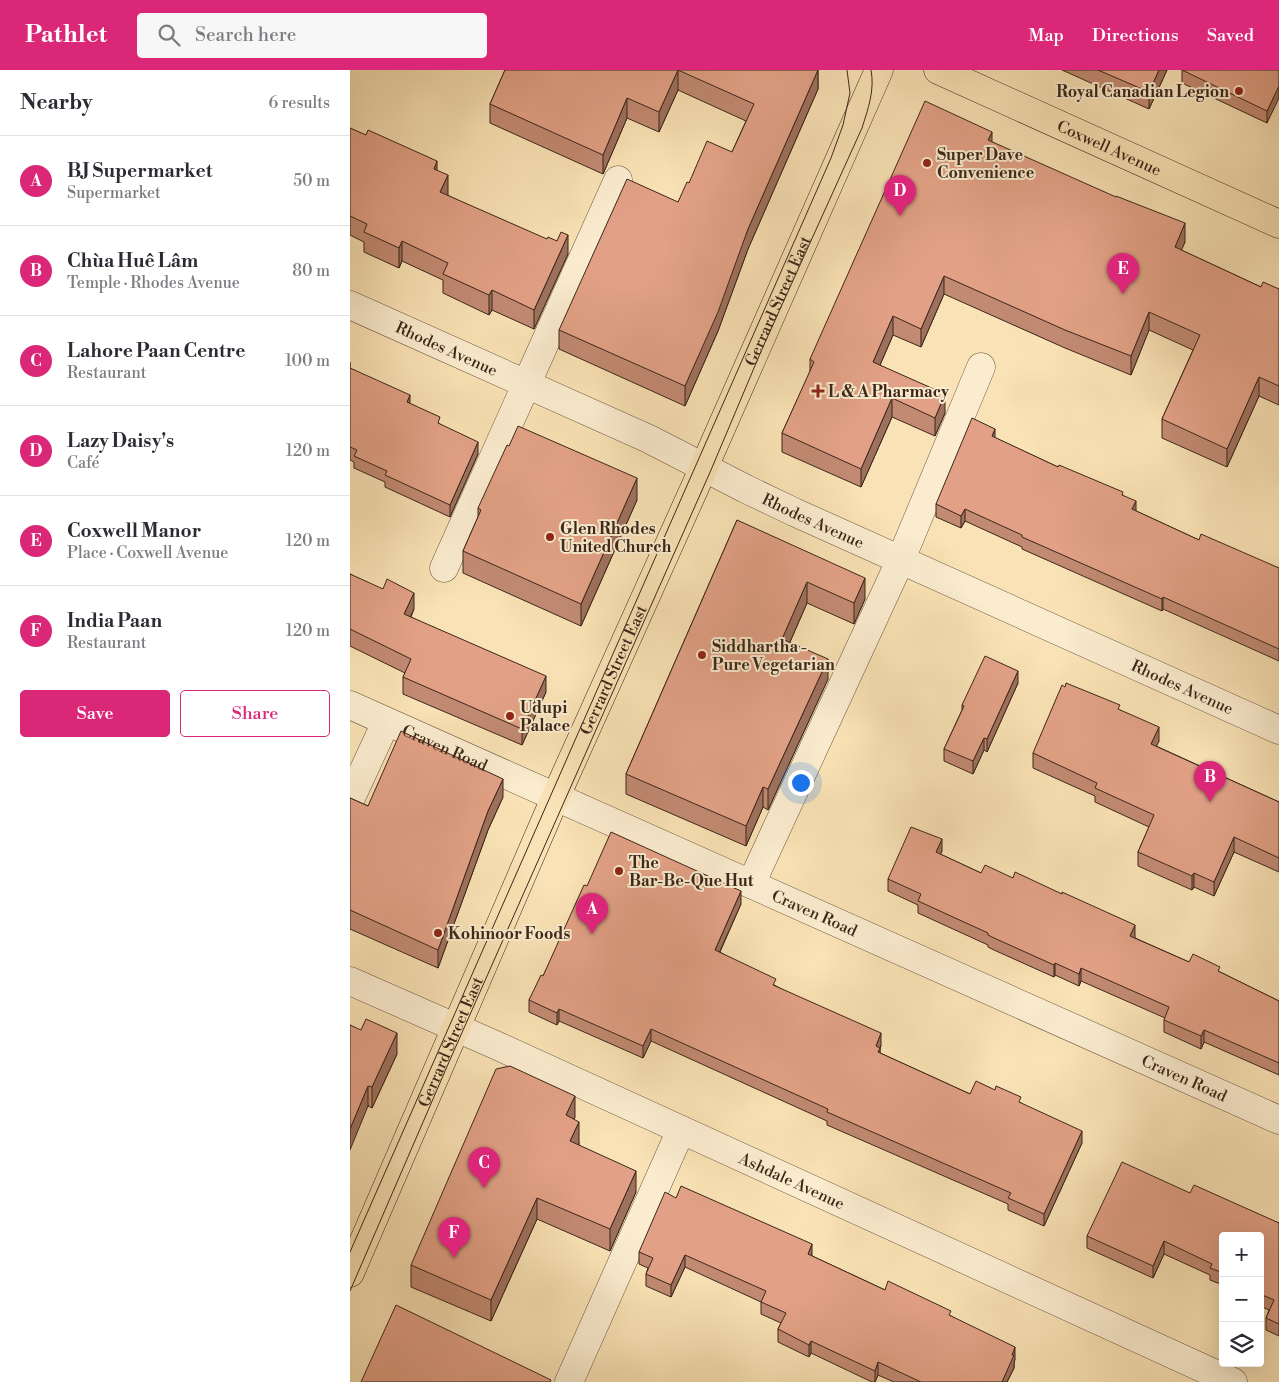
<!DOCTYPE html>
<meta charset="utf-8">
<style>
:root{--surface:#fff;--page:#f7f7f7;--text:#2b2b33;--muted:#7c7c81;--line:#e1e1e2;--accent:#db2777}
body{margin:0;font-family:"Libre Bodoni",serif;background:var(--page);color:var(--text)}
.controls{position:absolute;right:15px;bottom:15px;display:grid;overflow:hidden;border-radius:5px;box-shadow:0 5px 20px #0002}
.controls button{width:45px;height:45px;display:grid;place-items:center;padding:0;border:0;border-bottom:1px solid var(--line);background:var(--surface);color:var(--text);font:25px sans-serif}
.you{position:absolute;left:450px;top:712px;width:18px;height:18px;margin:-12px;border:4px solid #fff;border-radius:50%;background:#1a73e8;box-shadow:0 0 0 8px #1a73e833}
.badge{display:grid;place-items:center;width:32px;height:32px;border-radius:50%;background:var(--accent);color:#fff;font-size:16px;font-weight:700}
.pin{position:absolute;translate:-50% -41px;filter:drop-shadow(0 1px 2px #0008)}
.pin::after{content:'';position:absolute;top:26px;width:18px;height:15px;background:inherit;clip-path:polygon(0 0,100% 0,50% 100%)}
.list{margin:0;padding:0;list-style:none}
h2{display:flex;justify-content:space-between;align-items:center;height:65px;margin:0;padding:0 20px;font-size:21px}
h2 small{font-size:16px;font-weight:400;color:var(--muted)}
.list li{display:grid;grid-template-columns:32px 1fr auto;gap:15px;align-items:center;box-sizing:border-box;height:90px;padding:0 20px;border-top:1px solid var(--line)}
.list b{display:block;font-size:19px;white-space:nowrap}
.list p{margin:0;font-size:16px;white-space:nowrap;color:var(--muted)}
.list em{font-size:16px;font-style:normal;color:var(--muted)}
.actions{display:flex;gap:10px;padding:15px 20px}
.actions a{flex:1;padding:11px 0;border:1px solid var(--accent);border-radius:5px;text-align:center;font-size:18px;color:var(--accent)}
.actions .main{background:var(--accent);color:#fff}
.icon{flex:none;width:28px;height:28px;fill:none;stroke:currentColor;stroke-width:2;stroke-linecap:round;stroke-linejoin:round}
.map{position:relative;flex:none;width:929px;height:1312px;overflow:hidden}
header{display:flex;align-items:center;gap:30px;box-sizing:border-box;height:70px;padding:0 25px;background:var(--accent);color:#fff}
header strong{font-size:24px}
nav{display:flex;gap:28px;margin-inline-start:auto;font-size:18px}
.search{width:350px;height:45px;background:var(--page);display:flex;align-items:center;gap:12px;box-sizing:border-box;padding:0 18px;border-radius:5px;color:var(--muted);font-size:19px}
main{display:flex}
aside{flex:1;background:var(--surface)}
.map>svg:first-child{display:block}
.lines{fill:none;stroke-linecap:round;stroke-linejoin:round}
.minor-casing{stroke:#6a5540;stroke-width:29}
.major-casing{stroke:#3b2619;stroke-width:29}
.minor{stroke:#fbeccf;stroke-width:28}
.major{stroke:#f9e2b5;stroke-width:28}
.tram{stroke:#3b2619;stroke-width:1}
.wall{fill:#c28a73;stroke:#3b2619}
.shaded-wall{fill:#9e715e;stroke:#3b2619}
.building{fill:#e2a186;stroke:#3b2619}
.poi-dot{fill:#8f2418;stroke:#fbeccf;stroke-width:2}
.labels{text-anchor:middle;stroke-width:4;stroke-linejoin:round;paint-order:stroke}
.poi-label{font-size:16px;font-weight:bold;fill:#3b2619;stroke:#fbeccf;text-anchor:start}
.street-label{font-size:16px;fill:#3b2619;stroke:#fbeccf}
</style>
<header>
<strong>Pathlet</strong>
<div class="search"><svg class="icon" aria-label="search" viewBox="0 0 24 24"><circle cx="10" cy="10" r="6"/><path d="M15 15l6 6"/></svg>Search here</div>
<nav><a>Map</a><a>Directions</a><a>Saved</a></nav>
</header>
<main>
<aside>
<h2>Nearby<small>6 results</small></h2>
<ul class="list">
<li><span class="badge">A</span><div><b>BJ Supermarket</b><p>Supermarket</p></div><em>50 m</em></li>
<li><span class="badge">B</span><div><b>Chùa Huê Lâm</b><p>Temple · Rhodes Avenue</p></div><em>80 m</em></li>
<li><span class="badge">C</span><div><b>Lahore Paan Centre</b><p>Restaurant</p></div><em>100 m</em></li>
<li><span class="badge">D</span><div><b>Lazy Daisy's</b><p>Café</p></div><em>120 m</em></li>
<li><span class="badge">E</span><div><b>Coxwell Manor</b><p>Place · Coxwell Avenue</p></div><em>120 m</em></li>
<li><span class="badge">F</span><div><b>India Paan</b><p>Restaurant</p></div><em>120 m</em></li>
</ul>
<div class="actions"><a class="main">Save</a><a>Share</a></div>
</aside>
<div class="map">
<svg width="929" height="1312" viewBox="0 0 929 1312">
<rect width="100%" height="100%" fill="#f9e2b5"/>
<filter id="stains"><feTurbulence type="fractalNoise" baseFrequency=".004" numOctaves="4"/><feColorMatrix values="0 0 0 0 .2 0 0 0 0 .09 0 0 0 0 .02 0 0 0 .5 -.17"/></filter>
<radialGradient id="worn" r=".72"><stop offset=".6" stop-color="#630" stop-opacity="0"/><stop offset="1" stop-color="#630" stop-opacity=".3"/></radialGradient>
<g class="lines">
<!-- minor casing -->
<g class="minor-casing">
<g id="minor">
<path id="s1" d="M0,235L299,369L396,419L444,442L929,660"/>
<path d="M94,498L268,110"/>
<path id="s2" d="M0,635L929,1050"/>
<path d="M0,730L36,652"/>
<path d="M401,814L551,489L631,297"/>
<path id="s3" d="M0,911L150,977L883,1312"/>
<path d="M219,1312L331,1060"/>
</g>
</g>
<!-- major casing -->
<g class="major-casing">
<g id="major">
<path id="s4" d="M588,0L929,154"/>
<path id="s5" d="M0,1203L206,726L354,397L529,0"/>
</g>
</g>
<!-- minor -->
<use href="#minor" class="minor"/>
<!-- major -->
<use href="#major" class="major"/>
<!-- tram -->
<path class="tram" d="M0,1182L481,88L493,55L500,23L497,0
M0,1221L99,992L361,400L412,279L512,58C518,39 525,20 521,0"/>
</g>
<!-- wall -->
<path class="wall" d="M155,0H468V19L398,179L368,261L335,336L209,279V260L328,132L339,113L382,82L396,51L328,20L309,62L277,48L253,104L140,53V34Z
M712,0H817L799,39Z
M832,0H929L917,53L832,13Z
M0,58L87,100L97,125L218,184L184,259L142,240L139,245L93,223V210L52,191L49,198L14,182V172L0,165Z
M642,72L835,172L831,180L911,217L929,219V335L909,326L877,397L812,368V349L843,280L799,260L781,305L715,278L594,224L571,277L543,265L530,295L595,343L585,366L542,347L511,417L432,382V363L460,302V289Z
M0,292V298L60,334L90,354L128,384L100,447L35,417V412L4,398V392L0,390Z
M645,368L708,397L773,425L786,441L849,470L929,498V591L813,539L812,541L672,479V477L615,451L611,458L586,447V434Z
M287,430L231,556L113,503V481L128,447V438Z
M387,450L515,529L504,554L457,533L440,572L478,609L418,740L413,737L396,776L276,724V704Z
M0,504L64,539L61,547L196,622L172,675L53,624V607L55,603L0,576Z
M668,613L637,682L634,680L623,704L594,691V679L612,640V635Z
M770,640L809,671L806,676L929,732V802L884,782L864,826L844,817L842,820L788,796V782L799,757L745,732V726L683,698V683Z
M153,727L138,760L88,898L0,859V728L18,736Z
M592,781L590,784L631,803L785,867V868L839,892L870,902L929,931V1005L854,972L851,979L814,962V950L815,948L731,911L729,916L705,905L704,907L644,880L638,877V875L568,843V835L538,821V809Z
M237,816L391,834L370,882L426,916L531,975L530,979V983L620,1024L671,1033L732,1073L694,1156L658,1140V1134L477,1055V1051L301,971L293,988L209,951L207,955L179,942V930L193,906Z
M0,955L47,984L22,1038L18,1036Z
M225,1047L224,1049L229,1073V1075L286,1122L260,1181L187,1149L141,1251L61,1217V1195Z
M840,1123L929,1153V1266L916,1260V1248L919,1240L910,1236V1166H873V1215L860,1210V1205L814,1184L803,1208L737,1178V1166Z
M289,1182L462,1186L535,1220L601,1246L665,1289L664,1293V1298L657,1312H544L528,1305L525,1312H522L461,1283L459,1287L428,1272V1259L431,1253L411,1244V1232L335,1197L321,1227L296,1216V1204L298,1198L289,1194Z"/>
<!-- shaded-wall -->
<path class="shaded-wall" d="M328,0V20L309,62V42Z
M468,0V19L398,179L368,261L335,336V316L398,159Z
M809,0H817L799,39V22Z
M929,16V28L917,53V41Z
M277,28V48L253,104V85Z
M642,62V80L638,70Z
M87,91V111L84,99Z
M98,105V125L90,142V122Z
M835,153V172L825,195V177Z
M218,165V184L184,259V240Z
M52,171V191L49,198V178Z
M594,206V224L571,277V259Z
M142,220V240L139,245V225Z
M799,242V260L781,305V286Z
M543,246V265L523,311V292Z
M909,307V326L877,397V379Z
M595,324V343L585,366V348Z
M60,325V337L57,332Z
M542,328V347L511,417V399Z
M645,359V372L642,366Z
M128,372V384L100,447V435Z
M287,408V430L231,556V534Z
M786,431V443L782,439Z
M615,439V451L611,458V446Z
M515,508V529L504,554V533Z
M457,512V533L432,590V569Z
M64,523V539L54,560V544Z
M813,527V539L812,541V529Z
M478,589V609L418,740V719Z
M668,601V613L637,682V669Z
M196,606V622L172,675V659Z
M809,657V671L801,688V674Z
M634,668V680L623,704V691Z
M153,709V727L138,760L88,898V880L138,741Z
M413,717V737L396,776V756Z
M884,767V782L864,826V812Z
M592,769V781L586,795V782Z
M844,803V817L842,820V806Z
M391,821V834L365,892V880Z
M785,855V867L780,878V866Z
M705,893V905L704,907V895Z
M731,898V911L729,916V904Z
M209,939V951L207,955V943Z
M301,959V971L293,988V976Z
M854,960V972L851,979V966Z
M47,963V984L22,1038V1017Z
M531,963V975L530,979V990L526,976Z
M18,1016V1036L0,1080V1059Z
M225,1026V1047L216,1067V1045Z
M229,1052V1073L220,1092V1071Z
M732,1061V1073L694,1156V1144Z
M286,1101V1122L260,1181V1159Z
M187,1128V1149L141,1251V1230Z
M814,1171V1184L803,1208V1196Z
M462,1174V1187L458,1184Z
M335,1185V1197L321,1227V1215Z
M461,1271V1283L459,1287V1275Z
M665,1277V1289L664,1293V1298L657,1312H652Z
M528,1292V1305L525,1312V1301Z"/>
<!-- building -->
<path class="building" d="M155,0H468L398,159L368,242L335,316L209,260L277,109L328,132L337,112L339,113L357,71L382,82L404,34L328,0L309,42L277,28L253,85L140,34Z
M748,0H809L799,22Z
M832,0H929V16L917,41Z
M575,31L642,62L638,70L766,127V126L835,153L825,177L911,217L913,212L929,219V316L909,307L877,379L812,349L850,265L799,242L781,286L715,260L594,206L571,259L543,246L523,292L595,324L585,348L542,328L511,399L432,363L464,292L460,289Z
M0,58L16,65L18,60L87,91L84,99L98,105L90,122L197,169L198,167L207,171L211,162L218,165L184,240L142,220L139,225L93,204L98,193L52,171L49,178L14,162L17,154L0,146Z
M0,298L60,325L57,332L90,347L88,353L128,372L100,435L35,405L37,401L4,386L7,380L0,377Z
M622,348L645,359L642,366L708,397L709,395L773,422L772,425L786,431L782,439L849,470L851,464L929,498V579L813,527L812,529L672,467V465L615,439L611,446L586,434Z
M168,356L287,408L231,534L113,481L131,440L128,438L157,375L159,376Z
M387,450L515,508L504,533L457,512L432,569L478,589L418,719L413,717L396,756L276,704Z
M0,504L33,519L37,509L64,523L54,544L196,606L172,659L53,607L61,589L0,559Z
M635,586L668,601L637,669L634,668L623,691L594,679L614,636L612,635Z
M716,613L770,635L768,639L809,657L801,674L929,732V788L884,767L864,812L844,803L842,806L788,782L804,745L745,718L747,713L683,683L712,615L715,617Z
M51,661L153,709L138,741L88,880L0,840V728L18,736Z
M561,757L592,769L586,782L631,803L635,795L663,808L665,802L712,824V822L785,855L780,866L839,892L843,884L870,897L868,901L929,931V993L854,960L851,966L814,950L819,937L731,898L729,904L705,893L704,895L644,868L638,865V863L568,831L571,824L538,809Z
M261,762L391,821L365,880L426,909L423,915L531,963L526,976L530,978L528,982L620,1024L626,1011L645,1020L646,1016L671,1027L669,1032L732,1061L694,1144L658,1128L661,1123L477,1042L478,1039L301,959L293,976L209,939L207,943L179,930L191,905L193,906L234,815L237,816Z
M16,949L47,963L22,1017L18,1016L0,1059V955L11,960Z
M160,996L225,1026L216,1045L229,1052L220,1071L286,1101L260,1159L187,1128L141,1230L61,1195L146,999Z
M772,1092L840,1123L844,1115L929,1153V1254L916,1248L924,1230L910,1224V1166H873V1203L860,1198L862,1194L814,1171L803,1196L737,1166Z
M331,1116L462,1174L458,1184L535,1220L538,1211L601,1241L599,1245L665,1277L662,1285H664L652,1312H571L528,1292L525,1301L461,1271L459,1275L428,1259L436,1243L411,1232L416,1221L335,1185L321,1215L296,1204L303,1188L289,1182L315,1122L326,1128Z
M46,1235L201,1310L200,1312H11Z"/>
<!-- markers -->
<g class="poi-dot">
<circle cx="889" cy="21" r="5"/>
<circle cx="577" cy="93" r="5"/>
<path d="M465.5 313.5h5v5h5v5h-5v5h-5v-5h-5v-5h5z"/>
<circle cx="200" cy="467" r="5"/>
<circle cx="352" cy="585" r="5"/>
<circle cx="160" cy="646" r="5"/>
<circle cx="269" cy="801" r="5"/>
<circle cx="88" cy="863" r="5"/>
</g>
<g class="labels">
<!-- poi labels -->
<g class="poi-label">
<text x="879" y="27" text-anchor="end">Royal Canadian Legion</text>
<text x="587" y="90">Super Dave<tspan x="587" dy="18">Convenience</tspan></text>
<text x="478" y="327">L &amp; A Pharmacy</text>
<text x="210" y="464">Glen Rhodes<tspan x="210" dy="18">United Church</tspan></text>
<text x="362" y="582">Siddhartha -<tspan x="362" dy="18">Pure Vegetarian</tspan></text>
<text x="170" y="643">Udupi<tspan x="170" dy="18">Palace</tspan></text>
<text x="279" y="798">The<tspan x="279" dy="18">Bar-Be-Que Hut</tspan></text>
<text x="98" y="869">Kohinoor Foods</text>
</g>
<!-- street labels -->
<g class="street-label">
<text dy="6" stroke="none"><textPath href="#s4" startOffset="188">Coxwell Avenue</textPath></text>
<text dy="6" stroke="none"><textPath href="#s5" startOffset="1062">Gerrard Street East</textPath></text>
<text dy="6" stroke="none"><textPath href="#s1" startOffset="106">Rhodes Avenue</textPath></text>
<text dy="6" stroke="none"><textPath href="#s1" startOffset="511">Rhodes Avenue</textPath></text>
<text dy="6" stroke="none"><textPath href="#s5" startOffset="658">Gerrard Street East</textPath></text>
<text dy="6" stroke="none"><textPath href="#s1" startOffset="916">Rhodes Avenue</textPath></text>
<text dy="6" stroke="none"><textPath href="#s2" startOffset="104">Craven Road</textPath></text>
<text dy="6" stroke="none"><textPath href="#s2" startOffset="509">Craven Road</textPath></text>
<text dy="6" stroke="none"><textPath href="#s5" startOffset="252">Gerrard Street East</textPath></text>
<text dy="6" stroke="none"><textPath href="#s2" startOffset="914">Craven Road</textPath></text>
<text dy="6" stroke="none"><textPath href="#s3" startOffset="485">Ashdale Avenue</textPath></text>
</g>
</g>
<rect width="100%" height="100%" filter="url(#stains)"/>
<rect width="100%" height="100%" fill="url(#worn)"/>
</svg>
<div class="controls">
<button>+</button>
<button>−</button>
<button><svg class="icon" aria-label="layers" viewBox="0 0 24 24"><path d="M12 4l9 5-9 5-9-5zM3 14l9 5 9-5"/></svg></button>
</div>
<div class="you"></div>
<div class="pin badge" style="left:242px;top:864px">A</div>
<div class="pin badge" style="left:860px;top:732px">B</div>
<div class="pin badge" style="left:134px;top:1118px">C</div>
<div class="pin badge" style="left:550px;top:146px">D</div>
<div class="pin badge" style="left:773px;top:224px">E</div>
<div class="pin badge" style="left:104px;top:1188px">F</div>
</div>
</main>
